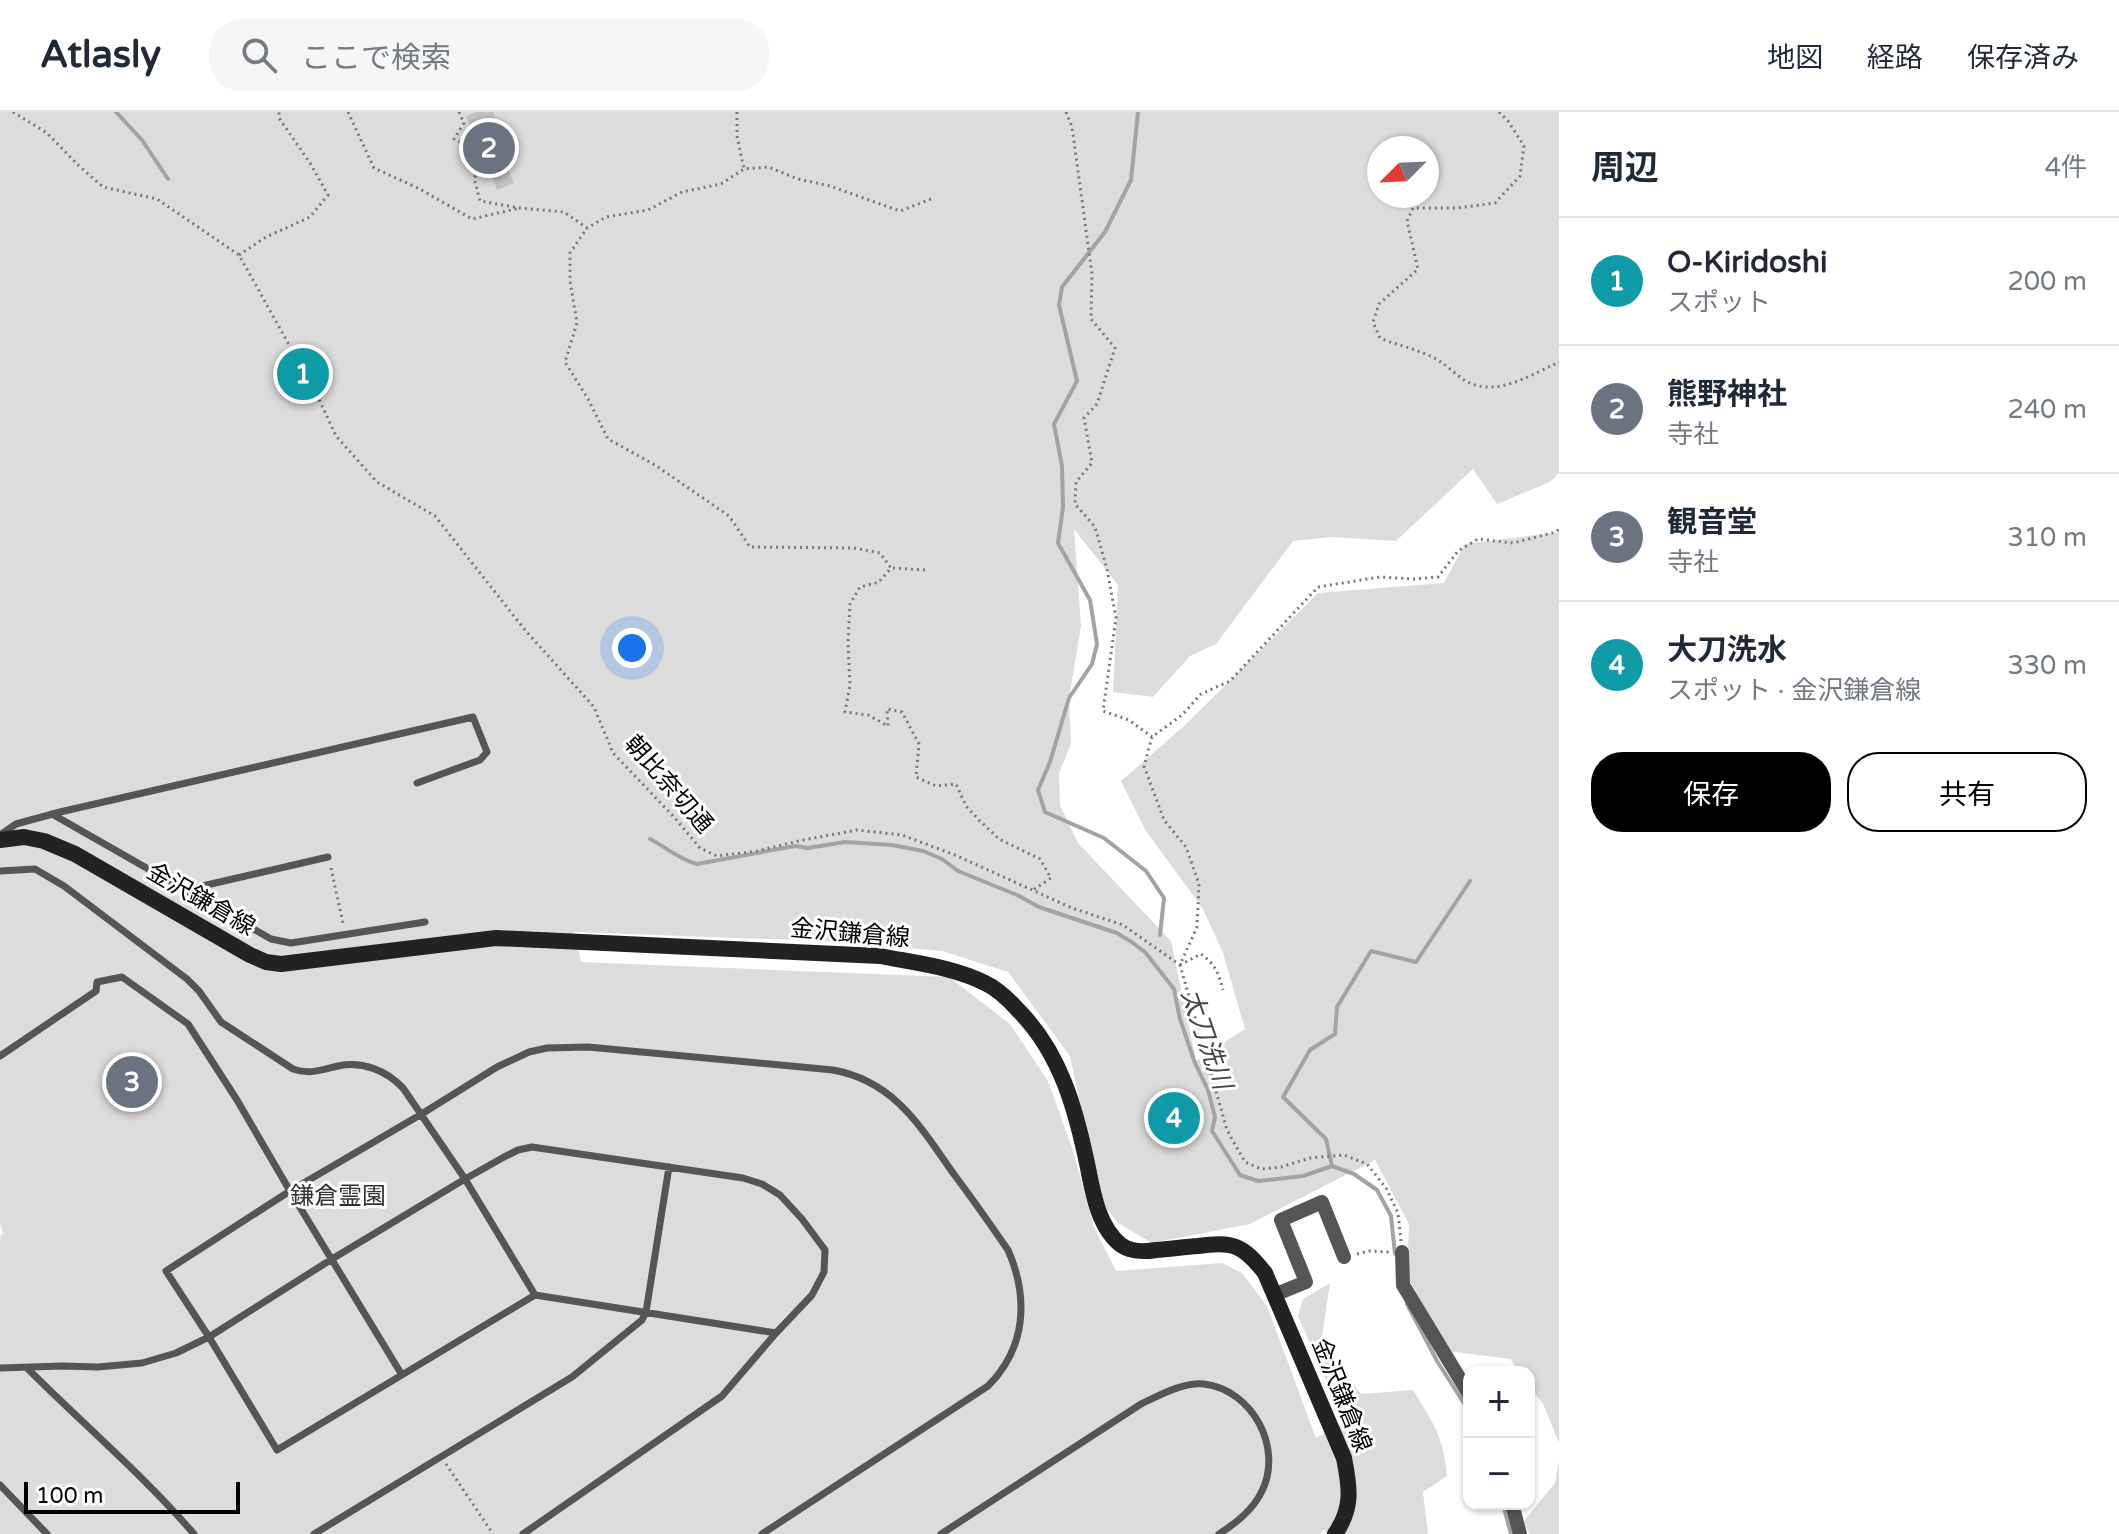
<!DOCTYPE html>
<html lang="ja">
<meta charset="utf-8">
<style>
:root{--surface:#fff;--page:#f6f6f7;--text:#1f2937;--muted:#747a83;--line:#e0e1e3;--accent:#000}
body{margin:0;font-family:"Varela Round","Noto Sans JP",sans-serif;background:var(--page);color:var(--text)}
.controls{position:absolute;right:24px;bottom:24px;display:grid;overflow:hidden;border-radius:16px;box-shadow:0 2px 6px #0004}
.controls button{width:72px;height:72px;display:grid;place-items:center;padding:0;border:0;border-bottom:2px solid var(--line);background:var(--surface);color:var(--text);font:40px sans-serif}
.compass{position:absolute;left:1367px;top:24px;width:72px;height:72px;border-radius:50%;background:var(--surface);box-shadow:0 2px 6px #0004;rotate:246deg}
.scale{position:absolute;left:24px;bottom:20px;width:216px;box-sizing:border-box;padding-left:8px;border:4px solid #000;border-top:0;font-size:22px;line-height:28px;white-space:nowrap;color:#000;-webkit-text-stroke:6px #fff;paint-order:stroke}
.you{position:absolute;left:632px;top:536px;width:28px;height:28px;margin:-20px;border:6px solid #fff;border-radius:50%;background:#1a73e8;box-shadow:0 0 0 12px #1a73e833}
.badge{display:grid;place-items:center;width:52px;height:52px;border-radius:50%;background:var(--accent);color:#fff;font-size:26px;font-weight:700}
.pin{position:absolute;translate:-50% -50%;border:4px solid #fff;box-shadow:0 2px 8px #0006}
.list{margin:0;padding:0;list-style:none}
h2{display:flex;justify-content:space-between;align-items:center;height:104px;margin:0;padding:0 32px;font-size:34px}
h2 small{font-size:26px;font-weight:400;color:var(--muted)}
.list li{display:grid;grid-template-columns:52px 1fr auto;gap:24px;align-items:center;box-sizing:border-box;height:128px;padding:0 32px;border-top:2px solid var(--line)}
.list b{display:block;font-size:30px;white-space:nowrap}
.list p{margin:0;font-size:26px;white-space:nowrap;color:var(--muted)}
.list em{font-size:26px;font-style:normal;color:var(--muted)}
.actions{display:flex;gap:16px;padding:24px 32px}
.actions a{flex:1;padding:18px 0;border:2px solid var(--accent);border-radius:32px;text-align:center;font-size:28px;color:var(--accent)}
.actions .main{background:var(--accent);color:#fff}
.icon{flex:none;width:44px;height:44px;fill:none;stroke:currentColor;stroke-width:2;stroke-linecap:round;stroke-linejoin:round}
.map{position:relative;flex:none;width:1559px;height:1422px;overflow:hidden}
header{display:flex;align-items:center;gap:48px;box-sizing:border-box;height:112px;padding:0 40px;background:var(--surface);border-bottom:2px solid var(--line)}
header strong{font-size:38px}
nav{display:flex;gap:44px;margin-inline-start:auto;font-size:28px}
.search{width:560px;height:72px;background:var(--page);display:flex;align-items:center;gap:20px;box-sizing:border-box;padding:0 28px;border-radius:32px;color:var(--muted);font-size:30px}
main{display:flex}
aside{flex:1;background:var(--surface)}
.map>svg:first-child{display:block}
.green{fill:#dcdcdc;fill-rule:evenodd}
.lines{fill:none;stroke-linecap:round;stroke-linejoin:round}
.stream{stroke:#a3a3a3;stroke-width:4}
.building{fill:#c4c4c4}
.path{stroke:#777;stroke-width:3;stroke-dasharray:2 4;stroke-linecap:butt}
.service{stroke:#555;stroke-width:7}
.minor{stroke:#555;stroke-width:14}
.secondary{stroke:#222;stroke-width:16}
.labels{text-anchor:middle;stroke-width:6;stroke-linejoin:round;paint-order:stroke}
.street-label{font-size:24px;fill:#000;stroke:#fff}
.park-label{font-size:24px;fill:#333;stroke:#fff}
.water-label{font-size:26px;font-style:italic;fill:#444;stroke:#fff}
</style>
<header>
<strong>Atlasly</strong>
<div class="search"><svg class="icon" aria-label="search" viewBox="0 0 24 24"><circle cx="10" cy="10" r="6"/><path d="M15 15l6 6"/></svg>ここで検索</div>
<nav><a>地図</a><a>経路</a><a>保存済み</a></nav>
</header>
<main>
<div class="map">
<svg width="1559" height="1422" viewBox="0 0 1559 1422">
<rect width="100%" height="100%" fill="#fff"/>
<!-- green -->
<path class="green" d="M0,0H1559V361L1550,370L1497,392L1473,357L1396,429L1332,425L1293,429L1216,532L1190,544L1153,585L1113,580L1118,473L1074,417L1081,514L1069,586L1071,631L1059,661L1060,693L1078,731L1171,829L1196,949L1245,917L1223,841L1203,797L1146,719L1121,669L1183,615L1318,481L1444,471L1465,432L1559,420V1331L1543,1292L1529,1273V1260H1520L1510,1247L1447,1239L1407,1163L1409,1112L1375,1048L1250,1112L1152,1131L1118,1111L1101,1090L1070,944L1008,860L942,839L822,829L574,820L581,850L949,865L1010,912L1048,969L1073,1039L1094,1115L1116,1159L1222,1151L1242,1161L1267,1194L1316,1326L1345,1311L1298,1204L1303,1187L1330,1171L1321,1231L1361,1282L1413,1278C1433,1310 1444,1326 1447,1364L1423,1380L1428,1422H1327L1324,1417L1320,1422H0V1125L3,1121L0,1112ZM1379,36H1427V84H1379Z
M1559,1349V1422H1530L1523,1410L1555,1371Z"/>
<g class="lines">
<!-- stream -->
<path class="stream" d="M116,0L142,28L168,67
M1138,0L1131,68L1105,120L1062,175L1059,193L1077,269L1054,312L1062,354L1063,395L1058,431L1090,488L1097,532L1092,552L1069,586L1050,650L1038,678L1045,700L1104,726L1146,759L1164,786L1160,823
M650,727C666,735 680,748 697,752L795,734L808,736L845,730L892,733L923,739L942,747L958,759L1017,783L1039,795L1117,821L1130,829L1145,840L1174,877L1180,907L1195,951L1208,978L1215,1005L1212,1019L1240,1063L1258,1069L1303,1064L1332,1054L1354,1062L1377,1078L1391,1104L1395,1142
M1332,1054L1326,1027L1283,985L1310,938L1335,922L1337,895L1371,839L1416,850L1470,769
M1407,1192L1437,1249L1469,1299
M1503,1392L1511,1422"/>
</g>
<!-- building -->
<path class="building" d="M476,0H493L503,23L478,33L466,4Z
M508,58L514,71L497,78L492,64Z"/>
<g class="lines">
<!-- path -->
<path class="path" d="M13,0L47,21L78,53L103,75L157,87L239,143L317,283L336,324L377,370L435,404L525,518L594,595L613,641L674,705L700,736L717,744L757,739L803,728L857,718L902,723L955,743L1072,796L1123,813L1180,853
M348,0L374,56L420,77L472,107L520,96
M459,0L464,11L454,27L473,37L470,44L495,52L499,61
M737,0V24L744,57
M1066,0L1072,15L1092,162L1091,207L1115,236L1097,292L1084,306L1092,351L1076,370L1075,392L1095,415L1107,457L1116,506L1103,599L1129,608L1152,625
M1499,0L1508,9L1524,34L1520,64L1495,91L1457,96H1413L1407,109L1418,157L1379,192L1373,210L1380,226C1396,233 1413,236 1428,243C1442,248 1452,260 1464,268C1495,287 1530,263 1559,250
M486,49L474,66L480,89L520,96L564,100L587,116
M931,87L900,99L830,74L798,67L768,55L744,57L721,72L682,80L648,98L606,105L587,116L570,141V169L577,211L565,250L588,287L608,327L655,353L729,404L750,435L854,436L880,441L891,456L879,470L860,475L850,492L848,531L850,573L845,600L868,603L888,614L887,597L902,600L919,632L916,665L936,674L956,672L966,694L980,709L999,727L1040,747L1051,766L1033,778
M239,143L266,125L310,105L328,83L310,51L279,6V0
M893,456L925,458
M331,756L343,811
M1180,853L1201,842C1215,852 1219,862 1223,878
M1401,1129L1398,1101L1386,1076L1367,1052L1344,1043L1310,1046L1281,1055L1261,1057L1245,1050L1227,1018L1180,853L1197,815L1199,772L1186,735L1164,708L1144,654L1152,625L1182,603L1201,582L1230,569L1318,475L1380,465L1414,467L1438,465L1458,439L1478,427L1513,431L1556,420L1559,417
M1357,1142L1369,1139L1389,1140
M446,1352L493,1422"/>
<!-- service -->
<path class="service" d="M52,702L271,827L291,831L425,810
M0,723L16,712L60,700L473,605L487,640L480,648L417,671
M0,759L35,757L64,774L187,867L199,879L221,910L293,957C309,963 321,958 338,954C362,949 386,958 403,976L465,1067L535,1183L776,1221
M185,778L328,745
M0,944L96,879L97,870L122,865L188,912L237,988L290,1079L402,1263
M535,1183L277,1338L209,1225L166,1159L290,1079L420,1003L497,955L529,940L547,936L588,935L833,958C894,969 920,1014 953,1061C972,1086 990,1112 1008,1138C1029,1186 1026,1236 988,1274L762,1422
M0,1256L62,1254L98,1255L142,1251L176,1241L209,1225L332,1147L465,1067L504,1045L518,1038L532,1035L743,1066L762,1072L780,1083L802,1107L825,1138L824,1160L812,1183L776,1221L722,1284L523,1422
M27,1256C83,1312 143,1363 194,1422
M0,1373L47,1422
M314,1422L572,1265L642,1208L646,1200L669,1055
M941,1422L1141,1292C1160,1283 1183,1270 1204,1272C1253,1278 1283,1336 1262,1379C1253,1398 1236,1411 1219,1422"/>
<!-- minor -->
<path class="minor" d="M1402,1140L1403,1173L1469,1282
M1274,1183L1306,1170L1281,1108L1322,1090L1344,1145
M1512,1392L1520,1422"/>
<!-- secondary -->
<path class="secondary" d="M0,728L24,725L44,729L75,742L250,843L266,850L281,852L496,826L880,844C915,851 953,855 985,871C998,877 1009,888 1018,898C1061,941 1076,998 1088,1056C1093,1082 1099,1116 1121,1133C1131,1140 1144,1140 1156,1138C1170,1137 1184,1135 1198,1134C1233,1129 1243,1133 1265,1161L1344,1346C1350,1376 1353,1396 1335,1422"/>
</g>
<g class="labels">
<!-- street labels -->
<g class="street-label">
<text transform="translate(669 672) rotate(49)" y="8">朝比奈切通</text>
<text transform="translate(201 787) rotate(30)" y="8">金沢鎌倉線</text>
<text transform="translate(850 821) rotate(5)" y="8">金沢鎌倉線</text>
<text transform="translate(1342 1283) rotate(68)" y="8">金沢鎌倉線</text>
</g>
<!-- park labels -->
<g class="park-label">
<text x="338" y="1092">鎌倉霊園</text>
</g>
<!-- water labels -->
<g class="water-label">
<text transform="translate(1207 927) rotate(71)" y="9">太刀洗川</text>
</g>
</g>
</svg>
<div class="controls">
<button>+</button>
<button>−</button>
</div>
<svg class="compass" viewBox="-18 -18 36 36"><path d="M0-13l5 13h-10z" fill="#e53935"/><path d="M0 13l5-13h-10z" fill="#747a83"/></svg>
<div class="scale">100 m</div>
<div class="you"></div>
<div class="pin badge" style="left:303px;top:262px;background:#0f9aa8">1</div>
<div class="pin badge" style="left:489px;top:36px;background:#6b7280">2</div>
<div class="pin badge" style="left:132px;top:970px;background:#6b7280">3</div>
<div class="pin badge" style="left:1174px;top:1006px;background:#0f9aa8">4</div>
</div>
<aside>
<h2>周辺<small>4件</small></h2>
<ul class="list">
<li><span class="badge" style="background:#0f9aa8">1</span><div><b>O-Kiridoshi</b><p>スポット</p></div><em>200 m</em></li>
<li><span class="badge" style="background:#6b7280">2</span><div><b>熊野神社</b><p>寺社</p></div><em>240 m</em></li>
<li><span class="badge" style="background:#6b7280">3</span><div><b>観音堂</b><p>寺社</p></div><em>310 m</em></li>
<li><span class="badge" style="background:#0f9aa8">4</span><div><b>大刀洗水</b><p>スポット · 金沢鎌倉線</p></div><em>330 m</em></li>
</ul>
<div class="actions"><a class="main">保存</a><a>共有</a></div>
</aside>
</main>
